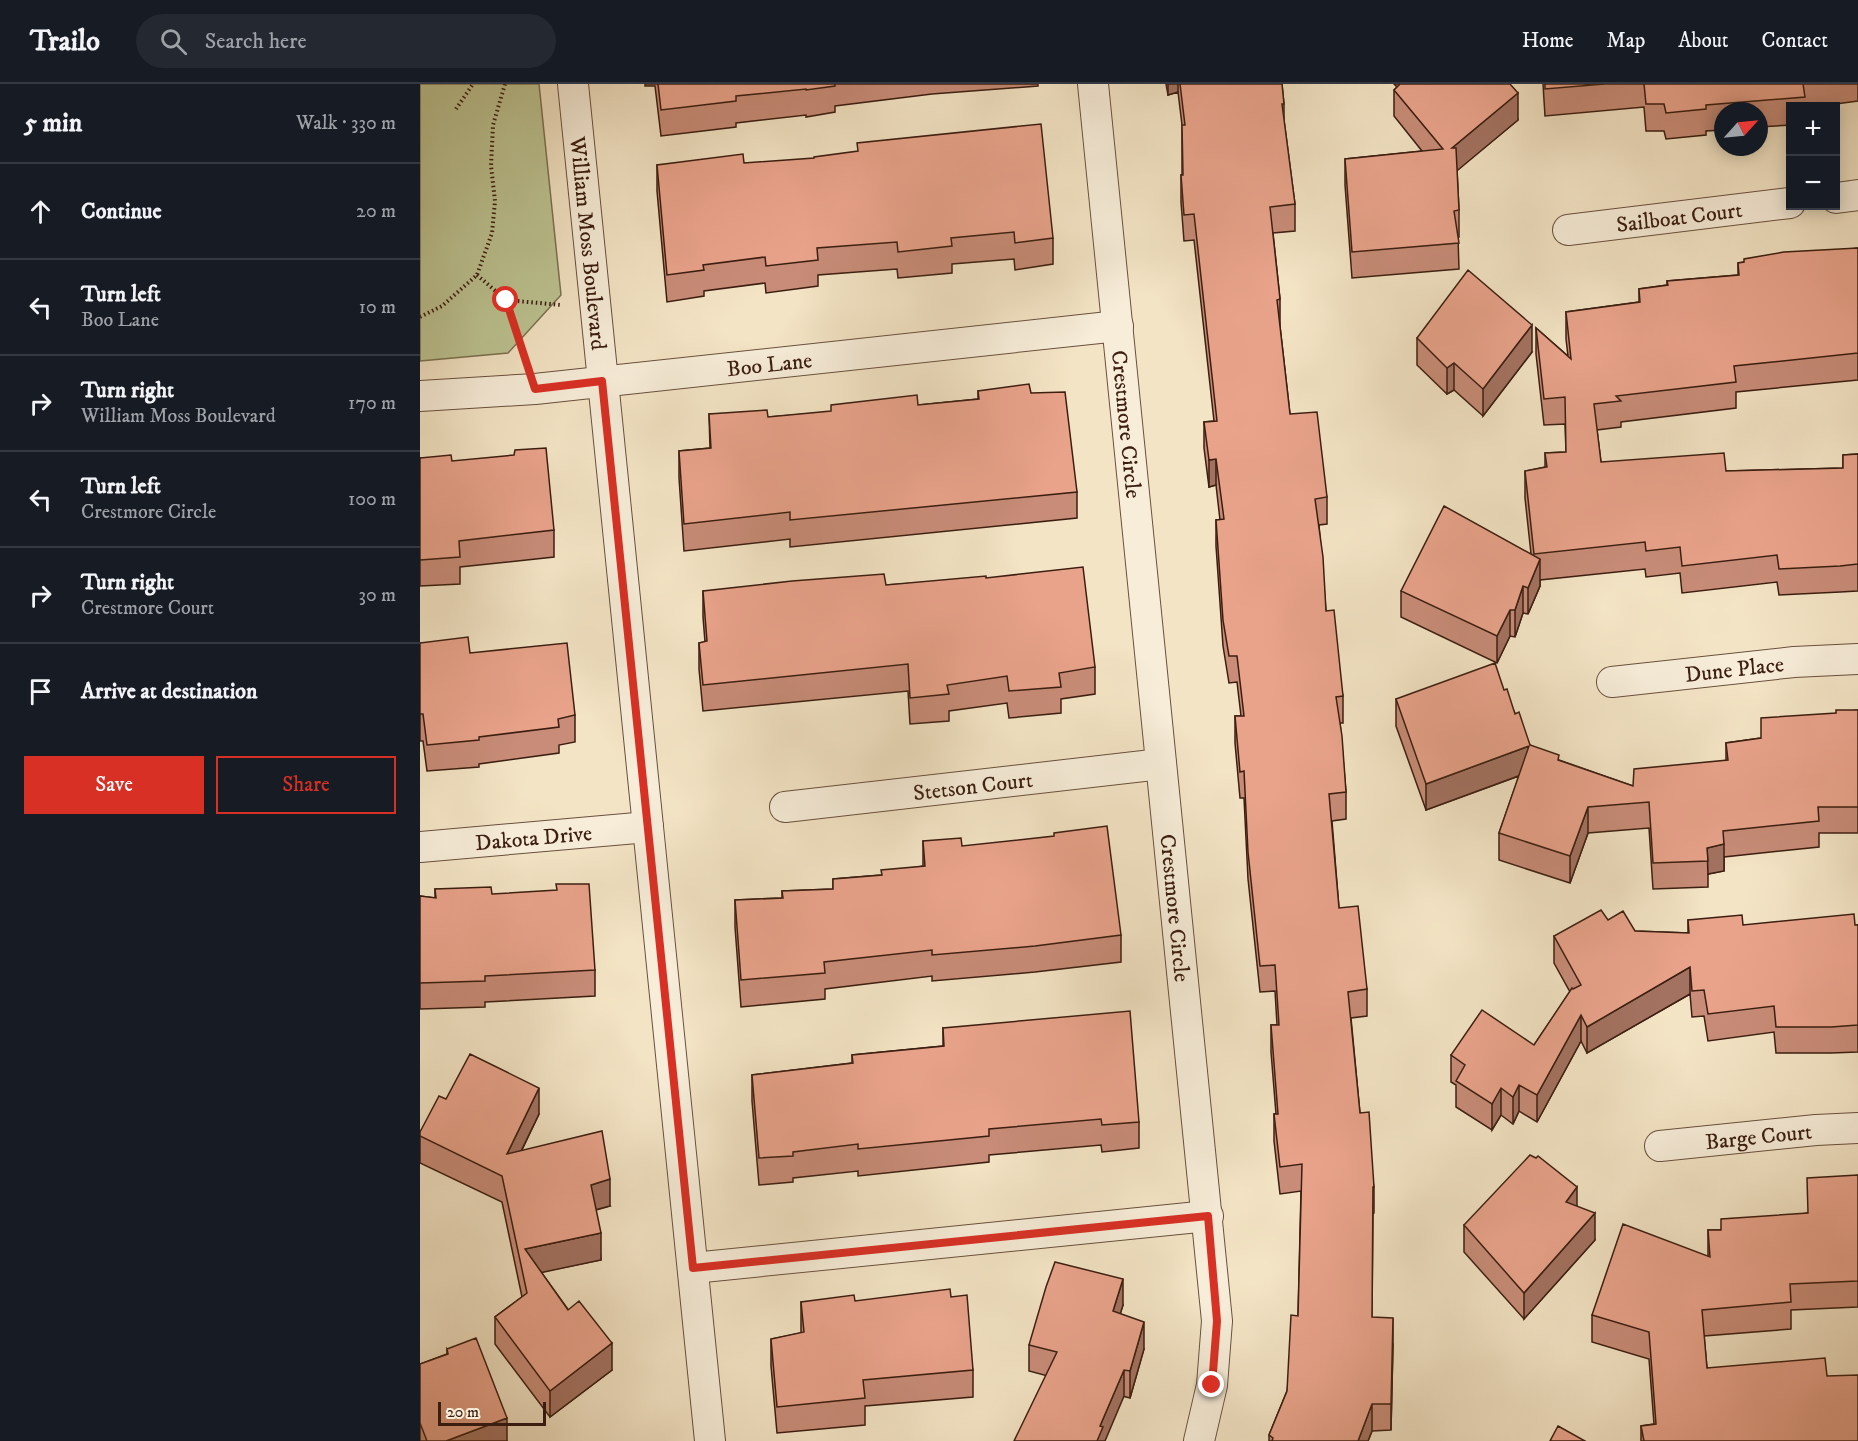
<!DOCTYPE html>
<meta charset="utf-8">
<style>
:root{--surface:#171b24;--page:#242831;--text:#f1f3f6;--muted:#9ea1a6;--line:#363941;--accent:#d93025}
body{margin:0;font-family:"IM FELL DW Pica",serif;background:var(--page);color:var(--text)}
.controls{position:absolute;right:18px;top:18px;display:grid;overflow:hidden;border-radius:0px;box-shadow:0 3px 15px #0003}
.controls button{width:54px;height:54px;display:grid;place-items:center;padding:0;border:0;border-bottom:2px solid var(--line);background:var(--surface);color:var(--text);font:30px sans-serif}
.compass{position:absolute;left:1294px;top:18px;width:54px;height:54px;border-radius:50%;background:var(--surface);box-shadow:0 3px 15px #0003;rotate:63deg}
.scale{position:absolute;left:18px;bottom:15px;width:108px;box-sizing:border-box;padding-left:6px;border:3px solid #3b1e10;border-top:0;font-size:16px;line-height:21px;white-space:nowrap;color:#3b1e10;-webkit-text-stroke:4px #f7edd9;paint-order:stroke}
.stop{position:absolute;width:18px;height:18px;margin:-14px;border:4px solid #d93025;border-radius:50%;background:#fff}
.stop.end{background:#d93025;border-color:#fff;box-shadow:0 2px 6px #0008}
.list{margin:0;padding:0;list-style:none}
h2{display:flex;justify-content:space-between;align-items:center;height:78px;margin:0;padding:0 24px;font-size:26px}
h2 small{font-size:20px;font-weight:400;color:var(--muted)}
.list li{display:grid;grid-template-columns:39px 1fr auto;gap:18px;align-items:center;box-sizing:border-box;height:96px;padding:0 24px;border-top:2px solid var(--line)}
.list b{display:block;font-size:22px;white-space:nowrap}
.list p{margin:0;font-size:20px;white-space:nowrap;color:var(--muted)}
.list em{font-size:20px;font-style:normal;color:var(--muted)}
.actions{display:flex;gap:12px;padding:18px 24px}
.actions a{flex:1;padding:14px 0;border:2px solid var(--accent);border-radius:0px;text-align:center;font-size:21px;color:var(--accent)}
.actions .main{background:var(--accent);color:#fff}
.icon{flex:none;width:33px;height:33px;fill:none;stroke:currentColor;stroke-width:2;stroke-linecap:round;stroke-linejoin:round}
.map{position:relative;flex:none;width:1438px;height:1357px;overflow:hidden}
header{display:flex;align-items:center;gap:36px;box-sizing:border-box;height:84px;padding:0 30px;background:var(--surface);border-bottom:2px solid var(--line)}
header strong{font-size:28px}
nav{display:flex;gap:33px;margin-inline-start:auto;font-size:21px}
.search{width:420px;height:54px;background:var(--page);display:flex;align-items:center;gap:15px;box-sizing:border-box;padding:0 21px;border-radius:33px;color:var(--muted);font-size:22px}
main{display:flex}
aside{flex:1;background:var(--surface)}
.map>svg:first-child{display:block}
.green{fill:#bdc493;stroke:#7c7152;stroke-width:1.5}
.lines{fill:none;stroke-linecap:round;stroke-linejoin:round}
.minor-casing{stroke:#69503d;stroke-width:32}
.path{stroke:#3b1e10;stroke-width:4;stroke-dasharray:1.5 3;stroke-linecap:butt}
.minor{stroke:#f7edd9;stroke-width:30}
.wall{fill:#c88c78;stroke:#3b1e10;stroke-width:1.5}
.shaded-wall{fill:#a37261;stroke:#3b1e10;stroke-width:1.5}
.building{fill:#e9a38b;stroke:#3b1e10;stroke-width:1.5}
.route{stroke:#d93025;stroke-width:8}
.labels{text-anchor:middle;stroke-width:4.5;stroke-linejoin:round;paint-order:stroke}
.street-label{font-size:22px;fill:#3b1e10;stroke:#f7edd9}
</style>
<header>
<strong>Trailo</strong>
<div class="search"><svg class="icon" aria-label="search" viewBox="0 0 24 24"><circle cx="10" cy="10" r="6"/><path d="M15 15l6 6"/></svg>Search here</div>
<nav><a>Home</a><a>Map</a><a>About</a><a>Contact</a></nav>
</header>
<main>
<aside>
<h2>5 min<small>Walk · 330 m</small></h2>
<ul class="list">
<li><svg class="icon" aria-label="ahead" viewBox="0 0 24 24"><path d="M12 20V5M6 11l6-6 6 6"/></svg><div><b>Continue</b></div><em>20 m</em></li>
<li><svg class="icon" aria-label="left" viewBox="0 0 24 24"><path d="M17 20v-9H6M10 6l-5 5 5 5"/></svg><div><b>Turn left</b><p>Boo Lane</p></div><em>10 m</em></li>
<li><svg class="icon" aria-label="right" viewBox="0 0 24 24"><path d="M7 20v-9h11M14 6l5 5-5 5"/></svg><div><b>Turn right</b><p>William Moss Boulevard</p></div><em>170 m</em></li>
<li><svg class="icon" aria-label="left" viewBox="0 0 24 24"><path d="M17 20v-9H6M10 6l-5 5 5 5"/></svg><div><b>Turn left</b><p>Crestmore Circle</p></div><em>100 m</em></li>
<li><svg class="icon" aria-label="right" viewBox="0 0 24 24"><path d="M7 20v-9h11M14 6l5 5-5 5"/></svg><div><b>Turn right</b><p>Crestmore Court</p></div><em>30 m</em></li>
<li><svg class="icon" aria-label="arrive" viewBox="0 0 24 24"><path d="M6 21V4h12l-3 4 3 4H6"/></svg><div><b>Arrive at destination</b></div></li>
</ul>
<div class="actions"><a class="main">Save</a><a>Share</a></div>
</aside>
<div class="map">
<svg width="1438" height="1357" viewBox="0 0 1438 1357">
<rect width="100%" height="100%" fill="#f3e4c5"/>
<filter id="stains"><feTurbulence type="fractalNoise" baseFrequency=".00333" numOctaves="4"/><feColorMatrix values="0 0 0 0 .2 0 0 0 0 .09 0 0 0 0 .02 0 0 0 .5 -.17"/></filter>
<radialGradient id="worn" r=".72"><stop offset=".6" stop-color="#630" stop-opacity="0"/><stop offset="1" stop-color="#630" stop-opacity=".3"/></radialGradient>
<!-- green -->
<path class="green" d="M0,0H119L141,211L88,269L0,277Z"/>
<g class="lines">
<!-- minor casing -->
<g class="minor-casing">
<g id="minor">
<path id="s1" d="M153,0L290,1357"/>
<path id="s2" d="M673,0L797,1237L792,1301L779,1357"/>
<path d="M1416,114L1438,111"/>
<path id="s3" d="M1148,146L1370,119"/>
<path id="s4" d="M0,312L115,305L698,242"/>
<path id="s5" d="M1192,598L1374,578L1438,575"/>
<path id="s6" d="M365,723L741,680"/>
<path id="s7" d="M0,763L228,743"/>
<path id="s8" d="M1240,1062L1396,1046L1438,1044"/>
<path d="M273,1184L788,1132"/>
</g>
</g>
<!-- path -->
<path class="path" d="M36,25L53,0
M57,191L86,216
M0,233L22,222L57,191L72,149L75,117L71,82L73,41L85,0
M105,273L86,216L141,221"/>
<!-- minor -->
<use href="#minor" class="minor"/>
</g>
<!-- wall -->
<path class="wall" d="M225,0H618V2L512,10L415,22V28L386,33V31L316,39V43L241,52L235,2H225Z
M746,0H862L864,20V36L875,120V147L853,149L860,215V242L870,330L907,413V440L899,441L906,527L923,612V639H920L926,708V735L912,737L919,824L947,905V932L931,934L940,1029L954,1103V1129L953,1130L952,1233L973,1260L971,1346L952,1347L948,1357H849V1351L867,1307L878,1232L881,1107L860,1110L854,1057V1030H856L851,968V941H857L855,907L840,908L828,795L824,714H820L815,659V632H821L817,598L809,599L803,562L796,462V436H800L796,401L789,403L784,364V338L794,337L774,156L764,157L761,118V91H762V41L758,8L748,11Z
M974,0H1090L1098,36L1037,86L1039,126V153H1038L1039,185L932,194L925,101V75L1002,67L974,32V6L977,3Z
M1123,0H1438V17L1401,22H1371V41L1339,43V27H1303V46L1286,47V51L1246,55L1244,47H1226L1224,23L1125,32Z
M324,79L633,154V180L595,186L594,175L532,180V189L478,194L477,185L398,191V202L346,209L345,199L284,207V212L247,218L237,107V81Z
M1438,164V296L1316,308V324L1201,338V343L1177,346L1181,378L1306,387L1423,384V371L1438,370V507L1420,508L1359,511L1357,498L1262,509L1260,489L1226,493L1225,485L1120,496V502L1108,530L1103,529L1095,553L1090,552L1077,579L981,533V507L1111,470L1105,414V387L1125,383V369L1146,368L1145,340L1124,341L1116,270V244L1148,272L1146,255V228L1219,218V205L1247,201V197L1318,191V179Z
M997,254L1112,268L1063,332L1034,306L1027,310L997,281Z
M558,307L611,309L657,408V434L370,463V455L264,467L259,394V367L290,364L289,330L348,333L498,321L558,315Z
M0,374L32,377L134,446V473L40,483V500L0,502Z
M566,494L675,583V610L641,615V629L589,634L587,619L529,627V637L490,640L488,607L283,627L279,585V559L285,558L283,533V507L466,501Z
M0,559L50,569L155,631V658L139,661V669L59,680V683L7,687L3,657H0Z
M1084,606L1110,661L1139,676L1213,702L1306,677V659L1341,654L1416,629L1438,626V749H1399V763L1304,773V787L1288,790V803L1233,805L1229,744L1168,749L1150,799L1079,776V749L1099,692L1006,726L976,642V615Z
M503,757L542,762L701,851V878L615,888L512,897V892L405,905V915L321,923L315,843V816L362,814V807L413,805V795L461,791L503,782Z
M15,805L72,810L175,886V912L65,918V923L0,925V812L15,814Z
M1188,836L1215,847L1268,849V836L1323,841H1438V968L1411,969H1356L1354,948L1288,957L1284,932L1272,933L1270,910L1167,969L1161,957L1117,1038L1099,1027L1093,1040L1081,1031L1072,1046L1036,1023V1001L1031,998V971L1114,961L1150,908L1134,879V852Z
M523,944L719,1038V1064L682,1068L681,1061L569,1071V1078L438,1092V1087L373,1094V1098L339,1101L332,1017V991L432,979V971L523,962Z
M26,1015L119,1030L102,1066L190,1122L176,1126L181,1176L121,1188L192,1286L130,1333L75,1260V1233L102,1213L82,1118L0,1079V1048Z
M1438,1091V1223L1371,1226V1245L1284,1252L1287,1284L1407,1292L1438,1357H1221V1342L1234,1340L1229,1275L1172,1258V1231L1288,1173V1146H1301L1387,1129Z
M1157,1122L1175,1156L1104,1235L1044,1168V1141Z
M531,1213L553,1286V1313L445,1322V1341L357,1349L351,1282V1255L381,1249V1218L435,1217Z
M703,1221L700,1230L724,1265L710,1314L609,1287V1261Z
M27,1265L87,1357H0V1280L27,1270Z"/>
<!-- shaded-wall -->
<path class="shaded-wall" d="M748,0H758V8L748,11Z
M1098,9V36L1032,91V64Z
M1112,241V268L1063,332V305Z
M1034,279V306L1027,310V284Z
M796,375V401L789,403V376Z
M1120,475V502L1108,530V504Z
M1103,502V529L1095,553V526Z
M1090,526V552L1077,579V552Z
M1109,662V688L1006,726V700Z
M1168,723V749L1150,799V772Z
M1304,760V787L1288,790L1287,764Z
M1270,883V910L1167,969V943Z
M1161,931V957L1117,1038V1011Z
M1099,1001V1027L1093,1040V1013Z
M119,1004V1030L87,1096V1070Z
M1081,1004V1031L1072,1046V1020Z
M190,1095V1122L171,1127V1101Z
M1157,1103V1130L1146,1118Z
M1175,1129V1156L1104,1235V1209Z
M181,1149V1176L105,1192V1165Z
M703,1195V1221L693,1254V1227Z
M973,1234V1260L971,1346V1320Z
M724,1238V1265L710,1314V1287Z
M192,1259V1286L130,1333V1307Z
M704,1286V1312L685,1357H677L680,1342Z
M952,1320V1347L948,1357H938Z
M87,1334V1357H26Z"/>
<!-- building -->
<path class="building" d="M238,0H415V2L386,6V5L316,12V17L241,26Z
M760,0H862L864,20H862L875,120L850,123L860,215L857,216L870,330L897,328L907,413L895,415L903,473L906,527L914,526L923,612L916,613L922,652L926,708L909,710L919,824L938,822L947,905L928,908L940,1029L949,1028L954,1103H953L952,1233L973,1234L971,1320H952L938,1357H852L853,1354L849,1351L867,1307L871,1231L878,1232L882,1080L860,1083L854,1030H858L851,941H859L855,881L840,882L828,768L824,687L820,688L815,632H824L817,572H809L803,536L796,436L804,435L796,375L789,376L784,338L797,337L774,130L764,131L761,91H763L762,41H765Z
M980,0H1090L1098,9L1032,64H1036L1039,126L1034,127L1039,159L932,168L925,75L1023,65L974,6Z
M1125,0H1184L1125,5Z
M1224,0H1383L1385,13L1286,21V25L1246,29L1244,20H1226Z
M621,40L633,154L595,159L594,148L531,154L532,162L478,168L477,158L397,164L398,176L346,182L345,173L283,181L284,186L247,191L237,81L323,70L324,79L394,74V73L438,67L437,59Z
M1438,164V269L1314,282L1316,298L1196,312L1201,317L1174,320L1181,378L1304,369L1306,387L1423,384V371L1438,370V480L1420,482L1359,485L1357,471L1262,482L1260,463L1226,467L1225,458L1114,470L1105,387L1127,383L1125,369L1146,368L1145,313L1124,315L1116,244L1151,275L1146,228L1220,218L1219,205L1248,201L1247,197L1319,191L1318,179L1324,178V175L1364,168Z
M1048,186L1112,241L1063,305L1034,279L1027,284L997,254Z
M609,300L611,309L645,308L657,408L370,436V428L264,440L259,367L291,364L289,330L347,326L348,333L411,327V321L497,311L498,321L559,315L558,307Z
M126,364L134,446L39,457L40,473L0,476V374L31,371L32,377L94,371L95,366Z
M1024,422L1120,475L1108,504L1103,502L1095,526H1090L1077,552L981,507Z
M663,483L675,583L639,589L641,603L589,607L587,592L527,601L529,610L490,614L488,580L283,601L279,559L287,557L283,507L372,497L464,490L466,501L566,492V494Z
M48,553L50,569L147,559L155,631L138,635L139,643L59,653V656L7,661L3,630H0V559Z
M1075,579L1084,606L1087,605L1095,630L1099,628L1110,661L1139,671L1138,676L1213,702L1214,685L1308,676L1306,659L1341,654V634L1416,629V626H1438V723H1398L1399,737L1303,747L1304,760L1287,764L1288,777L1233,779L1229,718L1168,723L1150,772L1079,749L1109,662L1006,700L976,615Z
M687,742L701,851L615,862L512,871V866L404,878L405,889L321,896L315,816L363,814L362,807L413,805V795L462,791L461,786L505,782L503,757L541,754L542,762L634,752V749Z
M136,800H169L175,886L65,892V897L0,899V812L16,814L15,805L71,803L72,810L137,806Z
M1181,826L1188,836L1203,827L1215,847L1269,849L1268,836L1322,831L1323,841L1434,830L1435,841H1438V941L1411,943H1356L1354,922L1288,930L1284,906L1272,907L1270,883L1167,943L1161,931L1117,1011L1099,1001L1093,1013L1081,1004L1072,1020L1036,997L1045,981L1031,971L1062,926L1114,961L1152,904L1153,905L1161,901L1134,852Z
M710,927L719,1038L682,1041L681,1035L569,1045V1052L438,1065V1060L373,1068V1072L339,1074L332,991L433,979L432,971L524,962L523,944Z
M50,970L119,1004L87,1070L182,1047L190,1095L171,1101L181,1149L105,1165L148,1226L159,1217L192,1259L130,1307L75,1233L107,1209L82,1092L0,1052V1048L19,1012L26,1015Z
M1110,1071L1116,1074L1118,1072L1157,1103L1146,1118L1175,1129L1104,1209L1044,1141Z
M1438,1091V1197L1370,1200L1371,1218L1282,1226L1287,1284L1405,1274L1407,1292L1438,1291V1357H1224L1221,1342L1236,1340L1229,1248L1172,1231L1203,1140L1290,1173L1288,1146H1301V1135L1388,1129L1387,1094Z
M635,1178L703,1195L693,1227L724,1238L710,1287L704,1286L680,1342L683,1343L677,1357H594L637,1268L609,1261L626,1203Z
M530,1205L531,1213L547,1211L553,1286L443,1296L445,1314L357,1323L351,1255L384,1248L381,1218L434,1211L435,1217Z
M56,1254L87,1334L26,1357H7L0,1339V1280L28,1270L27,1265Z
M1138,1342L1165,1357H1130Z"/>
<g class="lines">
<!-- route -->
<path class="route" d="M86,216L115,305L182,297L273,1184L788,1132L797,1237L792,1301"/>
</g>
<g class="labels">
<!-- street labels -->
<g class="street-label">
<text dy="8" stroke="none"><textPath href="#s3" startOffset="112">Sailboat Court</textPath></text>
<text dy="8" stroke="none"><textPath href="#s1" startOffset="160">William Moss Boulevard</textPath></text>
<text dy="8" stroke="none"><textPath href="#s4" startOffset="351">Boo Lane</textPath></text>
<text dy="8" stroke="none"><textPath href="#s2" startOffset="342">Crestmore Circle</textPath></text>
<text dy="8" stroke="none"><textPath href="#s5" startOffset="123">Dune Place</textPath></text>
<text dy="8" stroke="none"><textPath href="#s6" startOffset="189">Stetson Court</textPath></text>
<text dy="8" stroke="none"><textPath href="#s7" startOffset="114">Dakota Drive</textPath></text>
<text dy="8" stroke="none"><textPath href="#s2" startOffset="828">Crestmore Circle</textPath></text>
<text dy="8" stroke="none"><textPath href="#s8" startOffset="99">Barge Court</textPath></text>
</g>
</g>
<rect width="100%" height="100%" filter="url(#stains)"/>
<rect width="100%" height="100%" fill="url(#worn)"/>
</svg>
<div class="controls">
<button>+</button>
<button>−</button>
</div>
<svg class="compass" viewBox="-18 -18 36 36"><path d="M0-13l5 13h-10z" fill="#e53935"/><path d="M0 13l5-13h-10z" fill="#9ea1a6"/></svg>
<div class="scale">20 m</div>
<div class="stop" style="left:86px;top:216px"></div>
<div class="stop end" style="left:792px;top:1301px"></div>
</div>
</main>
